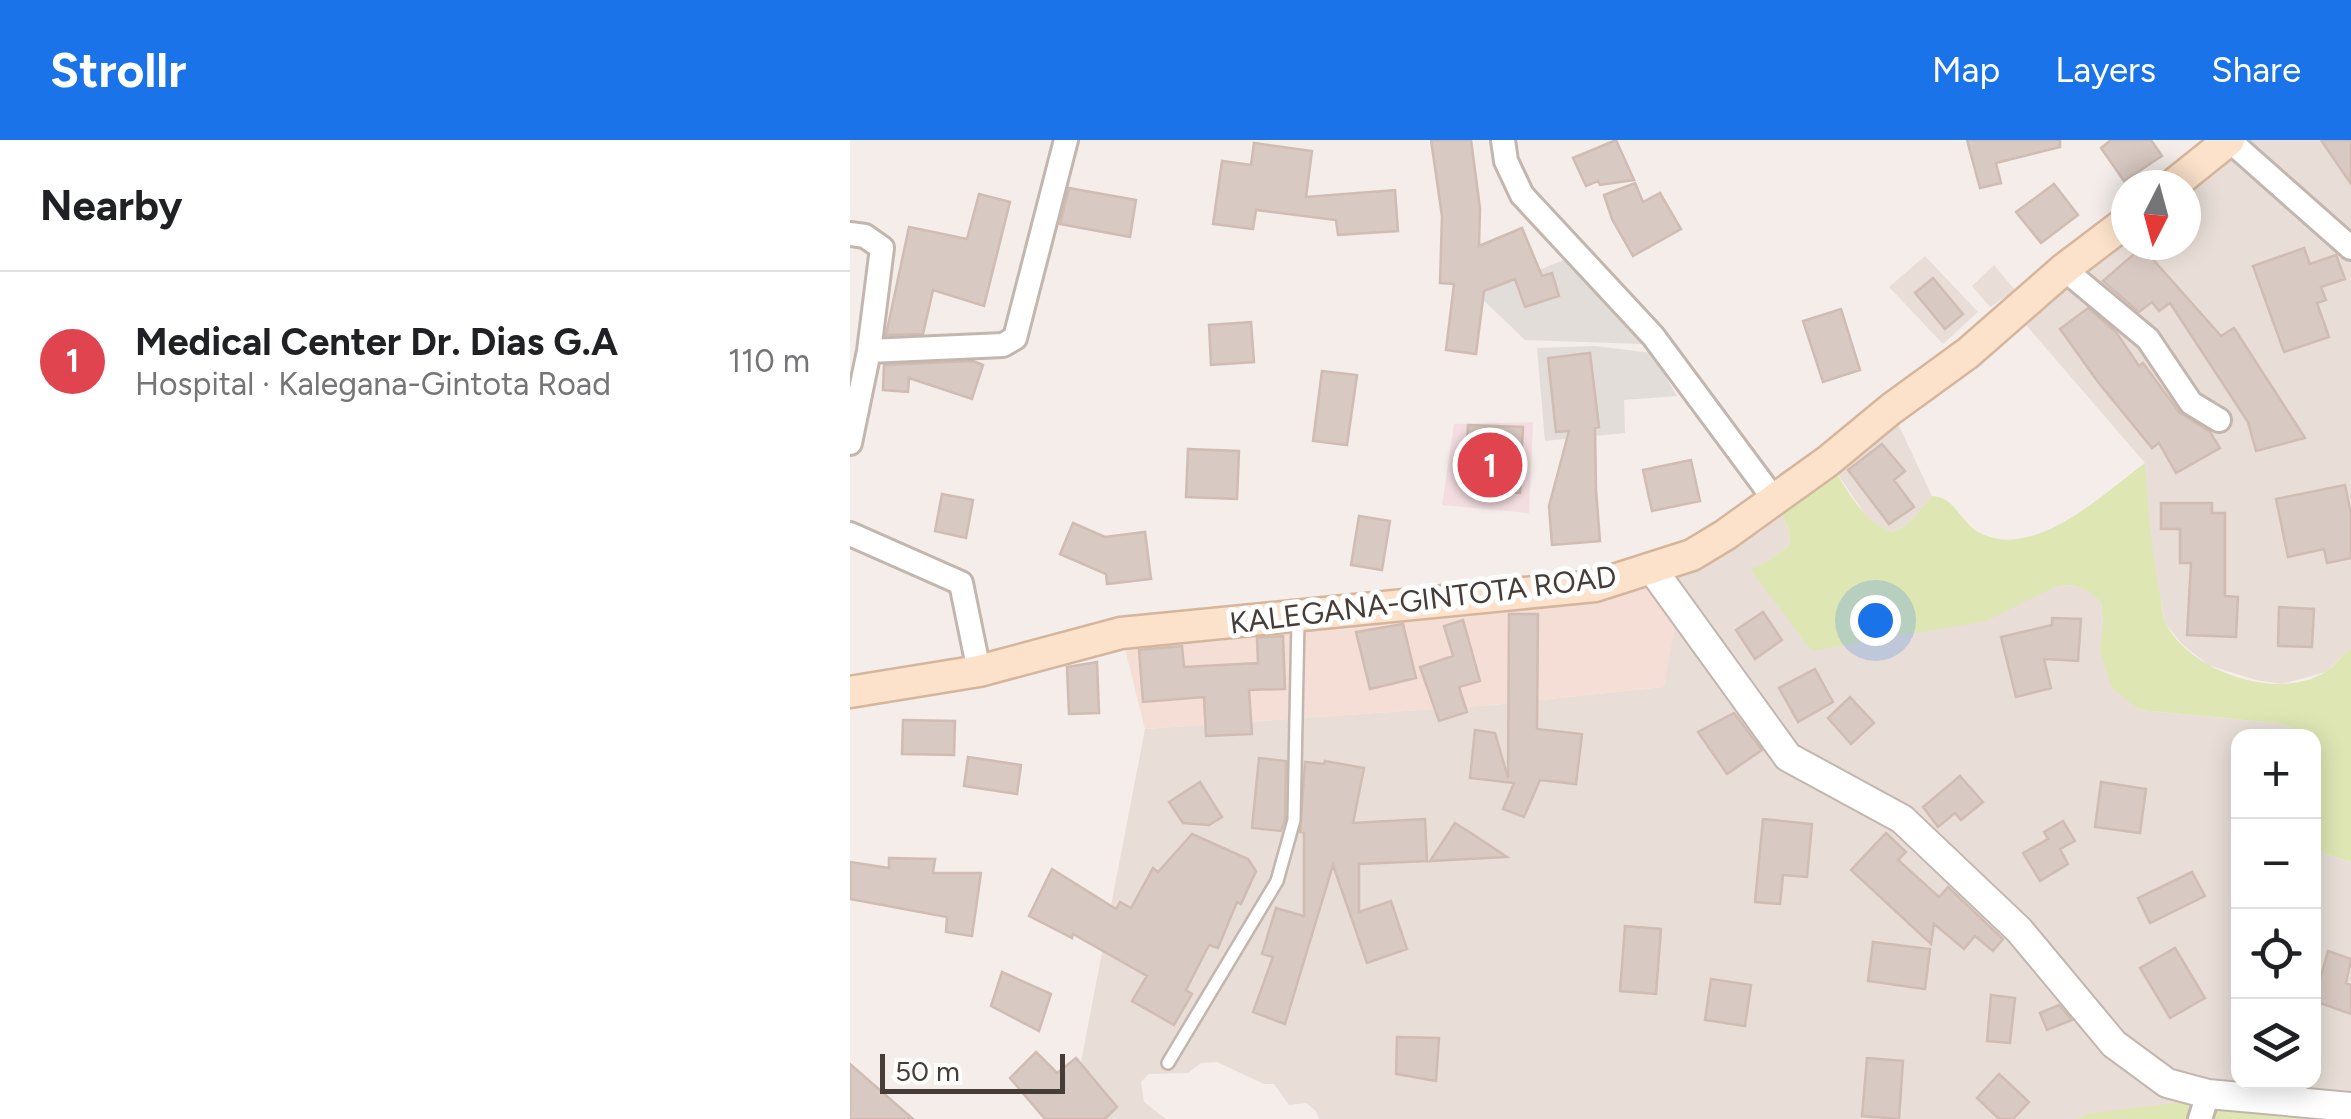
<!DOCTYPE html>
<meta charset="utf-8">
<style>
:root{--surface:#fff;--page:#f6f6f6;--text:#202124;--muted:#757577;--line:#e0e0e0;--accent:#1a73e8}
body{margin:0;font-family:Figtree,sans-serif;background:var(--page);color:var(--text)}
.controls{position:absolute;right:30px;bottom:30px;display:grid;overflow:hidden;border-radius:20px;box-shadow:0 5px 25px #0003}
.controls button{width:90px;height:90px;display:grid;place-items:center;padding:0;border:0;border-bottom:2px solid var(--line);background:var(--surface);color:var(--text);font:50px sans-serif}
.compass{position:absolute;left:1261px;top:30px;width:90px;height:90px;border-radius:50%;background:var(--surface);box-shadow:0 5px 25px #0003;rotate:186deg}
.scale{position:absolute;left:30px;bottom:25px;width:185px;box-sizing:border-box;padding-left:10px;border:5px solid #473d38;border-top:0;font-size:28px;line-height:35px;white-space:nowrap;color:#473d38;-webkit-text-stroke:8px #fff;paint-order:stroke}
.you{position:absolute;left:1025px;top:480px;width:35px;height:35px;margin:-25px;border:8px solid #fff;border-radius:50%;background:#1a73e8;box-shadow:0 0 0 15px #1a73e833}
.badge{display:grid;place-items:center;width:65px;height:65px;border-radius:50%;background:var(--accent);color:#fff;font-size:32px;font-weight:700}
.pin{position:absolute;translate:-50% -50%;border:5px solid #fff;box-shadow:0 2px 10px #0006}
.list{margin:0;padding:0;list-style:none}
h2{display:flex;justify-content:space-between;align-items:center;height:130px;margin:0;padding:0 40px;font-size:42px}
h2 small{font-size:32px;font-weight:400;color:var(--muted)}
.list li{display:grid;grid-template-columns:65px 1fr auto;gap:30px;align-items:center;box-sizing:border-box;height:180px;padding:0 40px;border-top:2px solid var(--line)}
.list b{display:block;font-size:38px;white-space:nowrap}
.list p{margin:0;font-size:32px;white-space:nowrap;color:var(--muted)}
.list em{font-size:32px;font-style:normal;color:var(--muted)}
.icon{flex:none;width:55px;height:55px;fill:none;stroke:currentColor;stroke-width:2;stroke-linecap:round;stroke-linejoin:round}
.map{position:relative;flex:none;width:1501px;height:979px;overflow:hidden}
header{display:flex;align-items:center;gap:60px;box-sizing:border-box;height:140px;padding:0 50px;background:var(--accent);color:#fff}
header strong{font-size:48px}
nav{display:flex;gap:55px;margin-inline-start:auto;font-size:35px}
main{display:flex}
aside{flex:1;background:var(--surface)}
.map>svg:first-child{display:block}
.residential{fill:#e8ded7}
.commercial{fill:#f5ded5}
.industrial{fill:#e3ddda}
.medical{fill:#f4dde1}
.green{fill:#dee6b4}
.building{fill:#d8c9c2;stroke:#d0bcb2;stroke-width:2.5}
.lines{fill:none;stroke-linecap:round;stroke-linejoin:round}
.service-casing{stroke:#c2b6af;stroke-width:16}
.minor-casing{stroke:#c2b6af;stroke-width:28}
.tertiary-casing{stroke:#c2b6af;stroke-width:32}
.secondary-casing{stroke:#d5b69d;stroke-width:35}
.service{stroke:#fff;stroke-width:11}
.minor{stroke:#fff;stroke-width:22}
.tertiary{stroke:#fff;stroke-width:28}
.secondary{stroke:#fce2ca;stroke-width:30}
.labels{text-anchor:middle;stroke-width:10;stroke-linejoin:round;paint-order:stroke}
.street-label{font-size:30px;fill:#473d38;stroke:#fff}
</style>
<header>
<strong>Strollr</strong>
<nav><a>Map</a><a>Layers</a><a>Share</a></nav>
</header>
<main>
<aside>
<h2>Nearby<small></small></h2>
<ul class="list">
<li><span class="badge" style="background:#e0444e">1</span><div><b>Medical Center Dr. Dias G.A</b><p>Hospital · Kalegana-Gintota Road</p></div><em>110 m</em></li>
</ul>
</aside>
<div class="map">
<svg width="1501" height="979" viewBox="0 0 1501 979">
<rect width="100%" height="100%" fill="#f4ede9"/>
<!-- residential -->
<path class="residential" d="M1379,0H1501V508L1476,532L1432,544L1406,540L1358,525L1332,504L1315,483L1299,402L1295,323L1164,171L1276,82V105H1336V45Z
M1075,116L1128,172L1093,204L1039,147Z
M1144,125L1165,150L1140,167L1122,146Z
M1041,269L1082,356L1056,386L1042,392L1029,388L1018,379L979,321Z
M924,359L939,389L940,405L915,423L901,429L962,510L1048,494L1207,446L1223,445L1237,450L1251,462L1253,482L1251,510L1289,570L1427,583L1447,590L1450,596H1388V942H1464V710L1501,722V973L1236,974L1227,979H469L466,971L456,963L439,965L424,944H414L367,922L351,923L338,933L299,934L291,942L294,962L316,979H220L295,589L642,565L813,547L802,429Z"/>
<!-- commercial -->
<path class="commercial" d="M802,429L829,464L814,547L642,565L295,589L271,493Z"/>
<!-- industrial -->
<path class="industrial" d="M716,119L793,204L675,200L628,155Z
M745,206L802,213L827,256L774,260L775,293L695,301L687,208Z"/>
<!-- medical -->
<path class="medical" d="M683,282L679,373L592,365L604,284Z"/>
<!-- green -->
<path class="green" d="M978,321C996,346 1012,383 1042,392L1056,386L1082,356C1106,357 1110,383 1130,393C1184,421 1253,354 1295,323C1298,368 1301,410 1310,454C1311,463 1312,475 1316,484C1341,532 1425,560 1472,534C1483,528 1492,516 1501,508V722L1464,710V596H1450L1447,590L1427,583L1290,570L1261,547L1250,510L1253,482L1251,462L1236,450L1223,445L1207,446L1136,481L962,511L900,429L915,423L940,405L939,389L924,359Z
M1358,959L1501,979H1227L1236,974Z"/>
<!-- building -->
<path class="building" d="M581,0H621L630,68L629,106L672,88L692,136L702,133L709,156L675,167L665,139L634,151L626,214L596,210L604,144L590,143L592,76Z
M766,0L784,40L750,45L748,41L736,46L723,18Z
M1117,0H1210V7L1146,23L1151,43L1130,48Z
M1261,0H1301L1312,16L1274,41L1251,8Z
M1471,0H1501V44Z
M404,3L462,11L456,57L545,50L548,91L488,95L486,80L406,70L403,89L363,84L372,21L401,25Z
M785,43L793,62L810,53L831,89L783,116L762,79L754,55Z
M1204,44L1228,75L1191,103L1166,72Z
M219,48L286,60L280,97L210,84Z
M129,54L160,62L134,166L83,150L73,194L36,195L59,87L117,99Z
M1292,107L1371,196L1384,188L1455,298L1406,311L1398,282L1320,163L1309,171L1302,162L1289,172L1253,141Z
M1454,108L1460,124L1486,115L1495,139L1471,147L1476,160L1467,163L1479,197L1434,212L1403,126Z
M1083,138L1113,174L1095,189L1065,153Z
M1238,168L1266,192L1289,226L1293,223L1329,272L1360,292L1370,308L1326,333L1309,303L1302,308L1248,242L1210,189Z
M991,169L1010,230L973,242L953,181Z
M401,182L404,222L361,225L359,185Z
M740,213L749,287L745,288L746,350L750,401L702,405L699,366L719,291L706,292L698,218Z
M123,221L133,225L122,259L59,238L58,252L33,250L34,225Z
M472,231L507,235L497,305L463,301Z
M618,285L673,287L670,353L615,350Z
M1032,304L1055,331L1044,340L1064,367L1039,384L998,330Z
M338,309L389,311L387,359L336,357Z
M841,320L850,361L802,371L793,330Z
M1495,345L1501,374V418L1477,423L1474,409L1438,417L1426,359Z
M92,354L123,360L116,398L85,391Z
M1311,363H1362V373H1375V456L1388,457L1386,497L1337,495L1341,423H1330V389H1311Z
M509,376L540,381L532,430L501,425Z
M223,383L255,397L295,392L301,439L257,444L256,434L210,414Z
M1429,467L1464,469L1462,507L1428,506Z
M913,472L932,500L905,519L886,490Z
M659,474H688L687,589L732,594L726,644L690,640L674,677L653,669L664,643L620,638L625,590L645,593L658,638Z
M1202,478L1231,479L1228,521L1194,519L1201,548L1166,557L1151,497L1202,485Z
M613,480L630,541L609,547L617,572L589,581L570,527L603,516L594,486Z
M553,484L566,538L520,549L506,492Z
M433,496L435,549L399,550L402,594L356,596L354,557L293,562L289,510L332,506L334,527L408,523L407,498Z
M247,522L249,573L219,574L217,527Z
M965,529L983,562L948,582L929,548Z
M1000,557L1024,583L1001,604L978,578Z
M884,573L912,610L877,634L848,592Z
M53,580L105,581L104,615L52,614Z
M118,617L171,625L167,654L114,646Z
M409,618L436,621L435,679L431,691L402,688Z
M475,621L514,628L503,683L575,679L577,721L509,724V772L541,761L557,809L517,823L483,725L435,884L403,872L423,817L412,814L426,768L454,776V693L450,692L455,622L474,624Z
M1110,636L1133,662L1111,680L1105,673L1088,687L1073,667Z
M350,642L372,677L359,685L333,683L319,662Z
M1251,642L1296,649L1290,693L1245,687Z
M913,679L962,684L957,737L933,735L930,764L905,762Z
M1213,681L1225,701L1210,709L1218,724L1190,741L1173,713L1198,699L1194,692Z
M605,683L624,695L657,717L580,721Z
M1036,693L1056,712L1048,720L1089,757L1098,747L1153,799L1143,811L1125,796L1114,809L1084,784L1081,804L1001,730Z
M342,694L398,719L406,731L391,764L387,762L368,808L359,805L336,850L342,854L324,885L282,861L297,836L223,794L222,798L179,776L202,729L266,769L270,762L281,768L303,728L308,732Z
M39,718L85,719L83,733H131L122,796L96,792L97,777L0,759V722L39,728Z
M1342,732L1355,756L1300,783L1288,758Z
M775,786L811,789L806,854L770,851Z
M1023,802L1080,809L1075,849L1018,841Z
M1325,808L1355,858L1320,878L1290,828Z
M1478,811L1501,819L1496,843L1501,845V874L1464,861Z
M152,832L201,854L189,891L141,866Z
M861,839L901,845L895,886L855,880Z
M1141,855L1165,858L1160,903L1137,901Z
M1209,865L1222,880L1197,890L1190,873Z
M547,897L589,898L586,941L546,934Z
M186,912L207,933L226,918L267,967L255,979H195L160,938Z
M1017,918L1053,921L1049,979L1012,976Z
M0,924L63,979H0Z
M1149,934L1179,962L1163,979H1149L1127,958Z"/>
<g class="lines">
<!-- service casing -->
<g class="service-casing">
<path id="service" d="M318,923L427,741L444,680L448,480"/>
</g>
<!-- minor casing -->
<g class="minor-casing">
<path id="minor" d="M653,0L656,21L672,55L803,196L924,359
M1379,0L1501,108
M0,94L15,96L32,108L19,211L0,303
M1214,129L1298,199L1341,263L1369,280
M19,211L153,205L165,198L216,0
M0,394L111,443L129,531
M1350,979L1358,954"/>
</g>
<!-- tertiary casing -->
<g class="tertiary-casing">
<path id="tertiary" d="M802,429L938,617L1052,679L1169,790L1264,904L1317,943L1358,954L1501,967"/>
</g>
<!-- secondary casing -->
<g class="secondary-casing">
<path id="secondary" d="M1323,45L1379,0
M0,552L129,531L271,493L745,446L842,415L875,395L978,321L1041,269L1118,213L1214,129L1276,82"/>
</g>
<!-- service -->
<use href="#service" class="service"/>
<!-- minor -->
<use href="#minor" class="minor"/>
<!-- tertiary -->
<use href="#tertiary" class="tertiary"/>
<!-- secondary -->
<use href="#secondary" class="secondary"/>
</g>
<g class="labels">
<!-- street labels -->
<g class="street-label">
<text transform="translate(573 460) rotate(-7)" y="10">KALEGANA-GINTOTA ROAD</text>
</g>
</g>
</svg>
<div class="controls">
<button>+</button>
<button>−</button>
<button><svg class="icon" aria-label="locate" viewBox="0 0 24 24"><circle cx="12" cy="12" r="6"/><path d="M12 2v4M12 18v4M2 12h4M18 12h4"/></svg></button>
<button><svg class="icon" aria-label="layers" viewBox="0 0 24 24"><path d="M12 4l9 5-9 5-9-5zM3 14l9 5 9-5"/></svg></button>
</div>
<svg class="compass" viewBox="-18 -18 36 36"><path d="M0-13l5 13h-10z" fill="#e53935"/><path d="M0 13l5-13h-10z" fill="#757577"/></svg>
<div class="scale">50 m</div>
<div class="you"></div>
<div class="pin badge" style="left:640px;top:325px;background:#e0444e">1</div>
</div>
</main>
